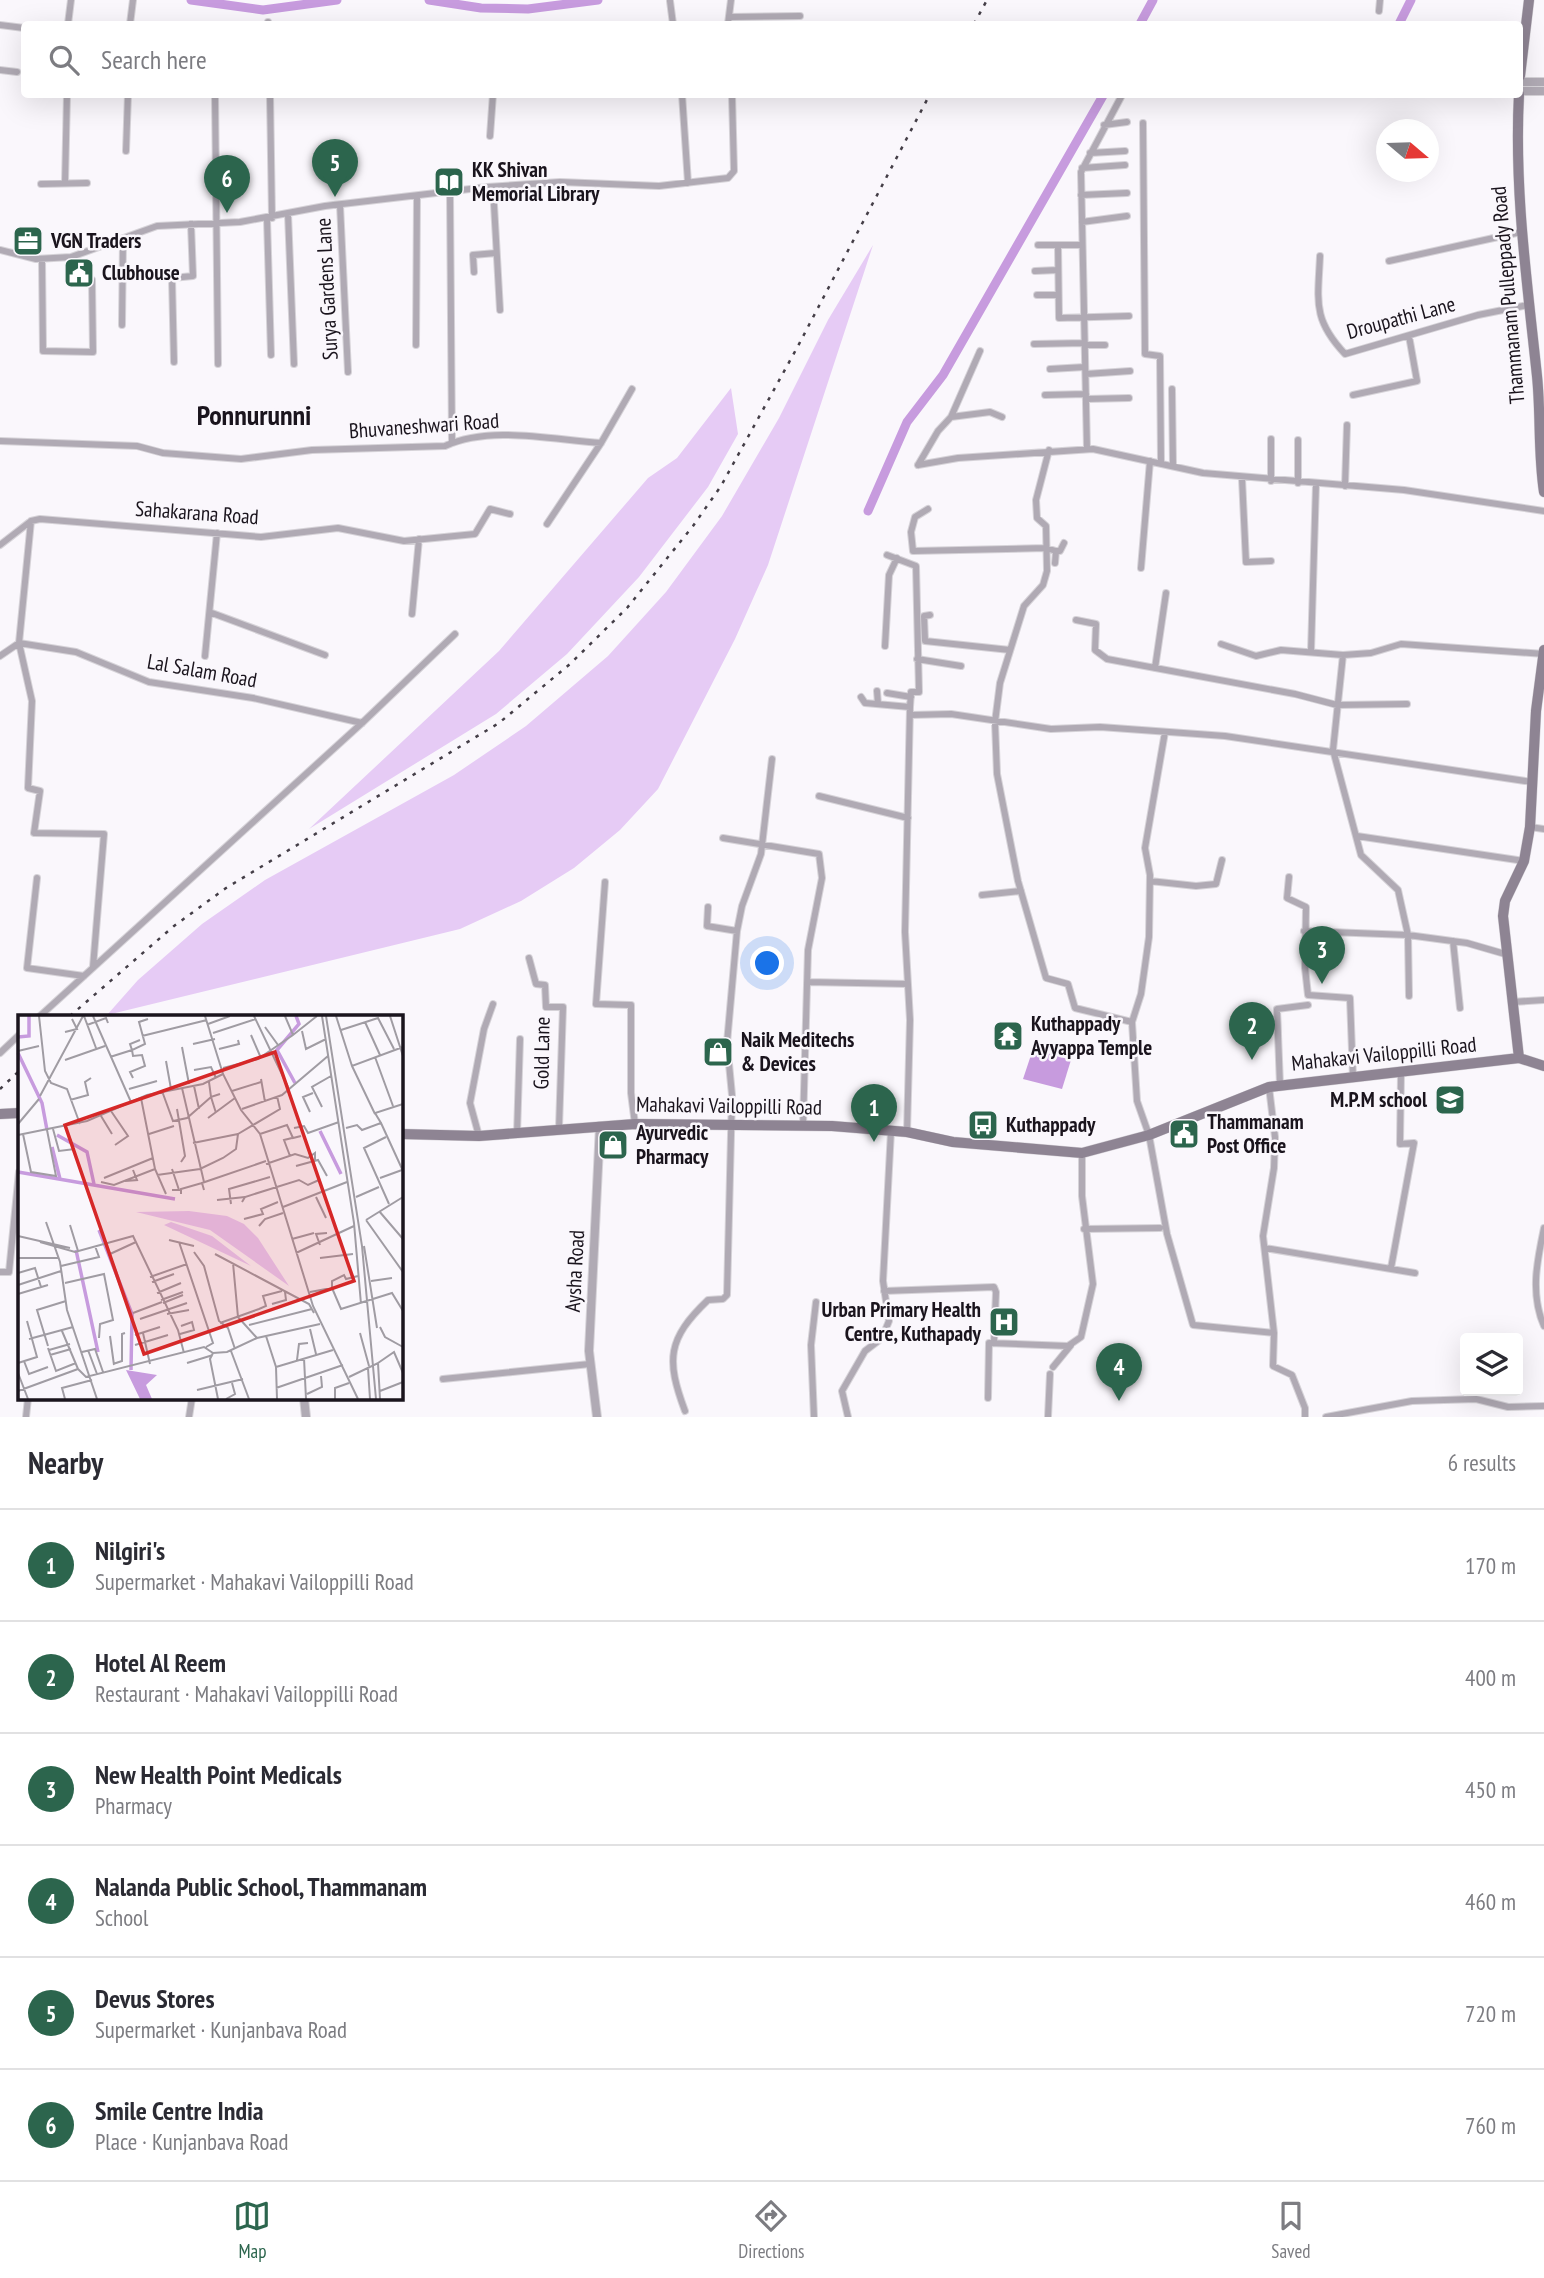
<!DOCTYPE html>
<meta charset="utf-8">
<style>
:root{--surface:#fff;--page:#f2f2f3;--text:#2b2b33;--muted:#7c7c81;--line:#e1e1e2;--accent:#2c654d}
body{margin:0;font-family:"PT Sans Narrow",sans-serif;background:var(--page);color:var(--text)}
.controls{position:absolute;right:21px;bottom:21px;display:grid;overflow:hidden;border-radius:7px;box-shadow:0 7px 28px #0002}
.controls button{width:63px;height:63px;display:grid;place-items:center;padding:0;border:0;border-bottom:2px solid var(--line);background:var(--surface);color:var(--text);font:35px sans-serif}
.compass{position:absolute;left:1376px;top:119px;width:63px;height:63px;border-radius:50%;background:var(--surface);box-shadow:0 7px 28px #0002;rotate:109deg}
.you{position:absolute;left:768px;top:964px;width:24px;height:24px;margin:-18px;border:5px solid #fff;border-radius:50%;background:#1a73e8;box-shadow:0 0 0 10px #1a73e833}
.badge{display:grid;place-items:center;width:46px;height:46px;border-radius:50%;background:var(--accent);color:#fff;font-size:23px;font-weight:700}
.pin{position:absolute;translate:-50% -58px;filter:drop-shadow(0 2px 4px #0008)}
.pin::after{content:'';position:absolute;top:37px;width:24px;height:21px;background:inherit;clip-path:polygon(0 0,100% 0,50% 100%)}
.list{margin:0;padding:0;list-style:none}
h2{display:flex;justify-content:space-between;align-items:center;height:91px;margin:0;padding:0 28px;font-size:30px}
h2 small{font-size:23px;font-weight:400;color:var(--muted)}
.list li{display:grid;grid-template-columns:46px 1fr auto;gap:21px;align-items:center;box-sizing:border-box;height:112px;padding:0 28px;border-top:2px solid var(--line)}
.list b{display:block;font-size:26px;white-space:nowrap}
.list p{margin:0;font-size:23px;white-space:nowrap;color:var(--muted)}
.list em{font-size:23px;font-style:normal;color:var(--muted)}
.icon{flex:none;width:38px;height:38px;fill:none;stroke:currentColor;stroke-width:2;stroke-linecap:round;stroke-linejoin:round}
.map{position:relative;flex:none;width:1544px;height:1417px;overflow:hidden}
.search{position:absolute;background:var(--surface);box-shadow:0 7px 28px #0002;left:21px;right:21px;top:21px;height:77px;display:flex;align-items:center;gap:18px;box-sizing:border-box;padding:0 24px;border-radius:7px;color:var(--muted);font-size:26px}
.sheet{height:763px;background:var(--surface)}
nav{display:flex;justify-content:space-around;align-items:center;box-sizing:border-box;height:98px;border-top:2px solid var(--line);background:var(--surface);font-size:19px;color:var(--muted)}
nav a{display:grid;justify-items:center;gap:4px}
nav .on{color:var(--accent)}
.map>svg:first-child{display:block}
.green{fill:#e6cbf5}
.water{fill:#c79bde}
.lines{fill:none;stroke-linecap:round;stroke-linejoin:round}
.canal{stroke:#c79bde;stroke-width:9}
.minor-casing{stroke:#d6d3d8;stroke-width:8}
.tertiary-casing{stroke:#d6d3d8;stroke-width:10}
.secondary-casing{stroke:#d6d3d8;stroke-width:11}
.minor{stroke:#b0aab4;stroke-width:6}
.tertiary{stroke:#b0aab4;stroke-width:8}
.secondary{stroke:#8e8493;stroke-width:10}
.rail{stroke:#443e47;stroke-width:2.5;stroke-dasharray:3.5 7;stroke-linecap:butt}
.labels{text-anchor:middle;stroke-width:5;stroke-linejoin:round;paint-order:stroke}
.poi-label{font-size:21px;font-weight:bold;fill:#1a141d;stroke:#faf7fc;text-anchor:start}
.street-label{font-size:21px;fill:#1a141d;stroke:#faf7fc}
.district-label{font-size:28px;font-weight:bold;fill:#1a141d;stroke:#faf7fc}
.inset-river{fill:none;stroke:#c79bde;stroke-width:3.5}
.inset-road{fill:none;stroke:#a09ca3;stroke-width:2}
.view{fill:#d62828;fill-opacity:0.15;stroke:#d62828;stroke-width:3.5}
.inset-edge{fill:none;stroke:#1a141d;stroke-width:3.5}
</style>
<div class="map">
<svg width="1544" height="1417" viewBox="0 0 1544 1417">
<rect width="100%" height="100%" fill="#faf7fc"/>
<!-- green -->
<path class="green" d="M873,245L768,565L735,639L658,789L620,830L574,868L521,901L460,929L107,1015L138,980L202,924L265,880L454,775L526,726L608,656L666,592L722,516L779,418L828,320Z
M731,388L738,434L708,487L639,577L567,654L496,714L309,829L499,651L648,478L677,458Z"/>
<!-- water -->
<path class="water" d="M1033,1049L1071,1060L1062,1089L1023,1079Z"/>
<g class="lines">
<!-- canal -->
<path class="canal" d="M191,0L263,10L337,0
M429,0L481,8L528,9L598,0
M1140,24L1153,0
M1399,24L1411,0
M868,511L907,422L943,375L1104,94"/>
<!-- minor casing -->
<g class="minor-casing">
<path id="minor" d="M670,1L673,24
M1379,11L1380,0
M729,17L800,16
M268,22V24
M68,24L71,0
M130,24L133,0
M728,24L731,0
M0,25L24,28
M0,70L17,72
M215,94L218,364
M270,94L272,218
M682,94L688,183
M1143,123L1145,354L1160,356L1161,463
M1104,125L1127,122
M490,136L493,94
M126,151L128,94
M1090,153L1125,151
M1082,168L1125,165
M65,183L67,94
M41,184L87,183
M493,187L500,310
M450,193L452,443
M1081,195L1127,193
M340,205L348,372
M288,214L294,364
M267,219L271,355
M1082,222L1127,216
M1038,245H1058
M1082,245H1058L1059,318L1129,316
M0,250L36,259L71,257L157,226L240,222L325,206L487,187L560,182L659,186L728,178L734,171L732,94
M1320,256C1318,301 1312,319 1345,354L1478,315L1528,305
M42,259L43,351L93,352L92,280
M1389,261L1521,232
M1035,271L1058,270
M474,272L473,255L496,253
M1037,295H1058
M122,325L123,239
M1034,344L1085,343
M416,345L417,196
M1085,345H1105
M174,362L172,278L193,276L191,224
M1050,369L1085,367
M1086,374L1130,371
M1172,389L1173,466
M1045,395L1086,394
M1353,395L1417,381L1409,336
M1086,399L1129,398
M951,417L990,412L1002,417
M1271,439V481
M1298,440V483
M0,441L137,446L163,453L241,459L312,450L445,446C491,425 553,440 601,443
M1087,449L1081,172L1121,97
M1049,450L1036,500L1037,518L1046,526L1047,571L1043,585L1024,606L1000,683L995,722L997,774L1018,881L1046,978L1068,984L1075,1008L1132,1022L1137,1101L1149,1135L1167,1234L1193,1325L1274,1333
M918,465L958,458L1093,449L1203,473L1404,490L1544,511
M918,465L938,431L951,417L980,351
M1242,478L1246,562L1271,561
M1345,486L1347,425
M928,509L915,517L911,532L913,551L1046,548L1056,551L1055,563
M31,521L19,643L32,701L28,788L40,791L34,833L104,834L93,967
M547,524L601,443L632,389
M0,545L31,521L40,519L261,537L338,528L404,541L475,534L490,509L510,514
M1056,551H1060L1064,543
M887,555L916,566L919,692H911L910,707
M1141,568L1150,461
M212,613L325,655
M412,614L419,539
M930,615L924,616L925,641L1010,650
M1076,620L1096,624L1095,650L1107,659L1295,694L1337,705L1407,704
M1221,644L1256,656L1281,650L1343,655
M885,646L889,575L897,558
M1311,652L1316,484
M0,656L19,643L76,652L149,682L253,698L362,723
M205,656L217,533
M917,659L961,666
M1155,668L1166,593
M877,691L878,704
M887,693L911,697
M861,697L865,703L910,707L905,932L910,1020L907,1132
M910,715L951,714L1051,729L1100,727L1225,736L1532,782
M819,796L908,818
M1530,827L1544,829
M1357,836L1524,861
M723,838L819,854L822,878L808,950L803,1126
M1289,877L1287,898L1306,907L1305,968L1308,995L1350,998L1353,1077
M37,878L27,968L84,976
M1150,881L1196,886L1216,884L1222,860
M605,882L596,1004L631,1005V1093L635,1124
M982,895L1021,891
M737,931L742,906L761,854L772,759
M1304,931L1408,935L1398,890L1361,855L1333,750L1343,655L1371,653L1401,644L1544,654
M1453,941L1460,1008
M529,958L536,984L545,985L546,1007H563L559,1128
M807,982L908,984
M1409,996L1408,935L1467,943L1505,954
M1512,1002L1544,1000
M40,1016L362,723L455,634
M1132,1022L1141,994L1149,937L1150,875L1145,848L1165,732
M0,1053L19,1035
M1280,1085L1277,1009L1308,1005
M1269,1087L1275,1137L1274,1168L1263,1236L1274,1333L1273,1366L1292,1375L1305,1408V1417
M517,1134L520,1039
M479,1136L470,1103L484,1029L493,1004
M1544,1228C1537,1261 1530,1294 1544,1326
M1084,1229L1160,1228
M1265,1248L1415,1273
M1391,1268L1414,1143L1400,1144L1401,1073
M0,1272H9L19,1172
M884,1291L994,1287L996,1292L994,1342
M1053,1367L1071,1345
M443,1379L590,1364
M988,1398L989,1343L1068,1346L1081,1337L1093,1284L1082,1196V1153
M685,1411C666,1360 667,1339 708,1300L723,1299L727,1295L732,1095L727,1043L737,931L707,926L708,907
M26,1417L28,1398
M189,1417L192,1398
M814,1417L811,1345L816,1302
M848,1417L842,1391L865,1351L882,1338L889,1321L883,1281L891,1131
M1048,1417L1050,1374
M1326,1417L1412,1401L1476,1399L1508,1407L1544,1406"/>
</g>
<!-- tertiary casing -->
<g class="tertiary-casing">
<path id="tertiary" d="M1520,82H1544
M1520,91H1544
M304,1398L306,1417
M597,1417L589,1351L600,1126"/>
</g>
<!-- secondary casing -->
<g class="secondary-casing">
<path id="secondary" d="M1520,76L1529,0
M1519,94C1514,189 1527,281 1537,376C1541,415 1538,453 1544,492
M1519,1058L1503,916L1505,901L1524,861L1530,827L1536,711L1544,650
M0,1114L19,1113
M401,1134L479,1136L635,1124L832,1126L907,1132L953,1142L1082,1153L1149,1135L1269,1087L1519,1058L1544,1066"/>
</g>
<!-- minor -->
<use href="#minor" class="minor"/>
<!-- tertiary -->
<use href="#tertiary" class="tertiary"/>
<!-- secondary -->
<use href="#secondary" class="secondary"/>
<!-- rail -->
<path class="rail" d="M974,24L987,0
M70,1016L174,926L226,888L499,723L570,664L627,608L693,526L721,486L798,346L930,94
M0,1089L19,1071"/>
</g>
<!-- icons -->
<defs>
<g id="library-square" transform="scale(1.575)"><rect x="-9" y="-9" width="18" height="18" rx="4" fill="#2c654d" stroke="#faf7fc"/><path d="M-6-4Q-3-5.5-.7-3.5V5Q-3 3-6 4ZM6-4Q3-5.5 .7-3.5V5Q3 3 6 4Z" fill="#fff"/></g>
<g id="office-square" transform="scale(1.575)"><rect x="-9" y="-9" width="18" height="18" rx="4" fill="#2c654d" stroke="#faf7fc"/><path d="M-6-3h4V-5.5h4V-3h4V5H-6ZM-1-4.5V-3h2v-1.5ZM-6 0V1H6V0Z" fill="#fff"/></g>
<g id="civic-square" transform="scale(1.575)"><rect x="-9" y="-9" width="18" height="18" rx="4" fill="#2c654d" stroke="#faf7fc"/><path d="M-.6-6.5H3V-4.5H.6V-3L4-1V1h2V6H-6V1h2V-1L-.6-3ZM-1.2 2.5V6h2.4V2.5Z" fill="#fff"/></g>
<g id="temple-square" transform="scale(1.575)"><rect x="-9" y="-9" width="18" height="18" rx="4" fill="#2c654d" stroke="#faf7fc"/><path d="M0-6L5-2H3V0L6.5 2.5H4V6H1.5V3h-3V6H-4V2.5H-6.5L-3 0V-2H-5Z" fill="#fff"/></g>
<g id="shop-square" transform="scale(1.575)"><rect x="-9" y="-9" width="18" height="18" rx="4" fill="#2c654d" stroke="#faf7fc"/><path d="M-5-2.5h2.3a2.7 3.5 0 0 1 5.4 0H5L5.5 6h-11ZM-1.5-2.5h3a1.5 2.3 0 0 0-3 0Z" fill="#fff"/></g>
<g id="school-square" transform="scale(1.575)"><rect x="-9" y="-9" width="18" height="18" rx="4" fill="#2c654d" stroke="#faf7fc"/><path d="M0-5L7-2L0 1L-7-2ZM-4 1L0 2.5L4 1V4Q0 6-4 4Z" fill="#fff"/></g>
<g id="bus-square" transform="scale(1.575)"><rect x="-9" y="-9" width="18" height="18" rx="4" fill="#2c654d" stroke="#faf7fc"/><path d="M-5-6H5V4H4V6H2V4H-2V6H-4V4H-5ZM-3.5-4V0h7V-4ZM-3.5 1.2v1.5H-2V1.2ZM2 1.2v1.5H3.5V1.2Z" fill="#fff"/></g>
<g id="hospital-square" transform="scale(1.575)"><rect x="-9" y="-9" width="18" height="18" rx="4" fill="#2c654d" stroke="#faf7fc"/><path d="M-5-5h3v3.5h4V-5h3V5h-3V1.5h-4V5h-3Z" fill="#fff"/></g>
</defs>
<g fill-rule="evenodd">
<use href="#library-square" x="449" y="182"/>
<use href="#office-square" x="28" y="241"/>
<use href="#civic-square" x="79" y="273"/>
<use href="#temple-square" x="1008" y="1036"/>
<use href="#shop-square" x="718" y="1052"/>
<use href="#school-square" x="1450" y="1100"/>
<use href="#bus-square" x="983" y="1125"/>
<use href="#civic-square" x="1184" y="1134"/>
<use href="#shop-square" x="613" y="1145"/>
<use href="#hospital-square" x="1004" y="1322"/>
</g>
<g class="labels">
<!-- poi labels -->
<g class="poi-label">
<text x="472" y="177">KK Shivan<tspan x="472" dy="24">Memorial Library</tspan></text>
<text x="51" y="248">VGN Traders</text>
<text x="102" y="280">Clubhouse</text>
<text x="1031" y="1031">Kuthappady<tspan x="1031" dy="24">Ayyappa Temple</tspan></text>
<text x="741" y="1047">Naik Meditechs<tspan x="741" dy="24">&amp; Devices</tspan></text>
<text x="1427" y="1107" text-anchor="end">M.P.M school</text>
<text x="1207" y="1129">Thammanam<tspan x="1207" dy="24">Post Office</tspan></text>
<text x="1006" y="1132">Kuthappady</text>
<text x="636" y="1140">Ayurvedic<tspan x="636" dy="24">Pharmacy</tspan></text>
<text x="981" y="1317" text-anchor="end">Urban Primary Health<tspan x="981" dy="24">Centre, Kuthapady</tspan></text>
</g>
<!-- street labels -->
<g class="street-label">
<text transform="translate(327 289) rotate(-93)" y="7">Surya Gardens Lane</text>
<text transform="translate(1508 295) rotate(-95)" y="7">Thammanam Pulleppady Road</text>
<text transform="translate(1401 318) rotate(-15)" y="7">Droupathi Lane</text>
<text transform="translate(424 426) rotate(-4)" y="7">Bhuvaneshwari Road</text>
<text transform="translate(197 513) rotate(4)" y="7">Sahakarana Road</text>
<text transform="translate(202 671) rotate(10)" y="7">Lal Salam Road</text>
<text transform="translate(542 1053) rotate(-89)" y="7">Gold Lane</text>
<text transform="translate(1384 1054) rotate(-6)" y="7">Mahakavi Vailoppilli Road</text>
<text transform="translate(729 1106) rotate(1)" y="7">Mahakavi Vailoppilli Road</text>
<text transform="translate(575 1271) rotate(-87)" y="7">Aysha Road</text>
</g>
<!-- district labels -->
<g class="district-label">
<text x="254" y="425">Ponnurunni</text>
</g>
</g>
<!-- overview -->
<g transform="translate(18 1015)">
<rect width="385" height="385" fill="#faf7fc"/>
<path d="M171,196L209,201L226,209L240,223L271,271L192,215L118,197ZM153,207L194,221L233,251L146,210Z" fill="#e6cbf5"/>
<path d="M108,355L139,360L128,370L134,384H122Z" fill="#c79bde"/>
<path class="inset-river" d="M0,22L11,21V1M0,38L24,88L29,115M277,68L259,35L281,9L278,1M302,116L323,159M39,120L69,137L76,169M34,132L42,164M0,157L157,184M81,215L114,299L113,355M58,235L80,337"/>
<path class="inset-road" d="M21,1L27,56L33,68L49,74L62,109M66,1L78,33M75,1L113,87M187,1L205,59L223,95L242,119L295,291L340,384M236,1L270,72M267,1L275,20L299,1M304,1L336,208L343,289M308,1L344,231L358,384M318,1L334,51L385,32M372,1L385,41M347,7L362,40M190,9L212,1M69,10L88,3L90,8M247,12L260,30M323,15L360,3L376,34M284,16L288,34L308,24M47,17L59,14L54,4M195,18L238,4M233,20L243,43M124,21L189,5M175,29L197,24M164,32L171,69M201,34L221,29L220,25M0,36L21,31M92,42L114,35L112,29L122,25M357,42L375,91M47,45L87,31M148,46L153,74M334,51L357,99M205,53L240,44L275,20M176,55L193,52L198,63M115,63L112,57L127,51L124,40L115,41L114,35L127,29L121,7L130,4M243,64L247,87M191,67L193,82L202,79M176,71L181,94M164,73L186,167M111,74L139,66M144,76L155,106L169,103L193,82L198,98M214,76L243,67M22,81L65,1M123,83L137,154L148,179M52,85L70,80L67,67L73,63M304,92L294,72L313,61M159,94L167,141L163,147M224,94L264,80L310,41M93,96L110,121L97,130M292,97L285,82L295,78M83,101L94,119M190,103L217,83M363,108L385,156M0,109L21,84M276,113L286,111L290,118L321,107M328,113L339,110L344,115L363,108L357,98L385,89M35,114L41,136L57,134M5,119L13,157L38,161L29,115M131,119L156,111M242,119L269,110L275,123L283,121M0,120L69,106L129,80L185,69L205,59M368,122L346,133L371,189M175,128L220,119M272,141L266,125L274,123M248,149L277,139L290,143L297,138V145M278,151L300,145L309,161M154,154L161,175H154M139,160L182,154L205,143L218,134L220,119L262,94L259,81M86,163L135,143M362,163L384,155M107,166L119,165L115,155M83,167L96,170L137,154M186,175L184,168L248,146M163,179V174L184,168M298,182L308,203M338,182L361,172M199,185L227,182M224,187L227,182L281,165L290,170L301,165M213,189L211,174L252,162M265,192L329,167M361,196L385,224M226,204L245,199L243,194L260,187M348,205L385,257M348,205L385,182M28,207L42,247L49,295L79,384M52,210L60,236M241,211L247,204L265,198M0,221L52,233M274,224L296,218M151,225L176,231M22,227L57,237L115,221L160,315L166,338M161,227L195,328L188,332M302,230L298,219L309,218M346,231L359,313M176,237L186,251L201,306L210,313L217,334M278,238L336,211M92,239L118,227M197,239L291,289L296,298M0,243H40M302,243L335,239M215,248L220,302L239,323M43,251L81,242L77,231M0,258L17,253L23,272M132,262L169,249M353,266L374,263M134,267L156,259M47,268L86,259L95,305L82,309L81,323M0,270L43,256M314,273V266L326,260L328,264L340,261M292,277L314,273L323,294L374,278L385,296M139,278L163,268M0,279L30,270M143,285L165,277M145,288L165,280M254,289L268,285L267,277M115,298L144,287M149,299L171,295M122,304L169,288M202,308L241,294L248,291L245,281L264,276M231,310L294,294M362,312L367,322L385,332M292,314L298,339M44,316L60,354M125,318L132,349M342,318L351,351M162,319L176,315L174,307L163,311M117,320L142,312M92,321L96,350M248,321L258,352L259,384M11,324L55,312M117,330L150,320M30,331L19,295L48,286M30,333L38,356L58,348M31,335L52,329M70,335L79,359M213,336L231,384M64,337L77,334L85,357M195,338L192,344L200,384M32,340L53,334M286,343L288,384M279,345L281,329L290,328M6,346L11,359L30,352M0,348L19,342L9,306M169,348L195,340M360,348L376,337L385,358M95,349L104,346V319L107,318M258,352L315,335M350,353L352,384M0,358L10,384M331,362L360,348L362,384M258,373L325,350M179,375L225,364M0,376L60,354L68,362L186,332L195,338L209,337L239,323L302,309M362,376L385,367M289,379L304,372L303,361M47,384L44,373L74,365M208,384L217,379L214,368M317,384V373L331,368"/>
<path class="view" d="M257,37L336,266L126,339L47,110Z"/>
<rect width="385" height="385" class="inset-edge"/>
</g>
</svg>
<div class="controls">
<button><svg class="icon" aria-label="layers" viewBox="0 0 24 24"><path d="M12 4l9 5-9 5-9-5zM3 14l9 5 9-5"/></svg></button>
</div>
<svg class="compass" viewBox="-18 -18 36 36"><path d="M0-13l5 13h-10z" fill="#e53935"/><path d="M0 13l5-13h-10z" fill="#7c7c81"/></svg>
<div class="you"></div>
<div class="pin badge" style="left:874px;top:1142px">1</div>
<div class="pin badge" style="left:1252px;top:1060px">2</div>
<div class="pin badge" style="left:1322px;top:984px">3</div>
<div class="pin badge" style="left:1119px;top:1401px">4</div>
<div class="pin badge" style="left:335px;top:197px">5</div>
<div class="pin badge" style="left:227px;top:213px">6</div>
<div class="search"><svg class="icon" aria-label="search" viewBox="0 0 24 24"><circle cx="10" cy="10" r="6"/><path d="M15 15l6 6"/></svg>Search here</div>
</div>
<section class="sheet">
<h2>Nearby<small>6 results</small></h2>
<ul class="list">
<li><span class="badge">1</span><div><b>Nilgiri's</b><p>Supermarket · Mahakavi Vailoppilli Road</p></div><em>170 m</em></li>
<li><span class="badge">2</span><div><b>Hotel Al Reem</b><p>Restaurant · Mahakavi Vailoppilli Road</p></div><em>400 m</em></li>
<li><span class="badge">3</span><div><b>New Health Point Medicals</b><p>Pharmacy</p></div><em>450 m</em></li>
<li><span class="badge">4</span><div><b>Nalanda Public School, Thammanam</b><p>School</p></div><em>460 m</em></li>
<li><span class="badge">5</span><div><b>Devus Stores</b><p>Supermarket · Kunjanbava Road</p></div><em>720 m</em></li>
<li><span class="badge">6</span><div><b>Smile Centre India</b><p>Place · Kunjanbava Road</p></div><em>760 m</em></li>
</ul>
</section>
<nav>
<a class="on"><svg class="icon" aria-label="map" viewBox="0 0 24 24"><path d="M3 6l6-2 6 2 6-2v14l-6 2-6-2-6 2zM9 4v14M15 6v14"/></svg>Map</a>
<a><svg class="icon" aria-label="directions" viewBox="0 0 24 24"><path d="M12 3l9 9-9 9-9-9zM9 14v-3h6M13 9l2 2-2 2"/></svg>Directions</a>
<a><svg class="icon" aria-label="saved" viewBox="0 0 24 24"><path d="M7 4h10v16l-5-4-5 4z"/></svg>Saved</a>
</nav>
